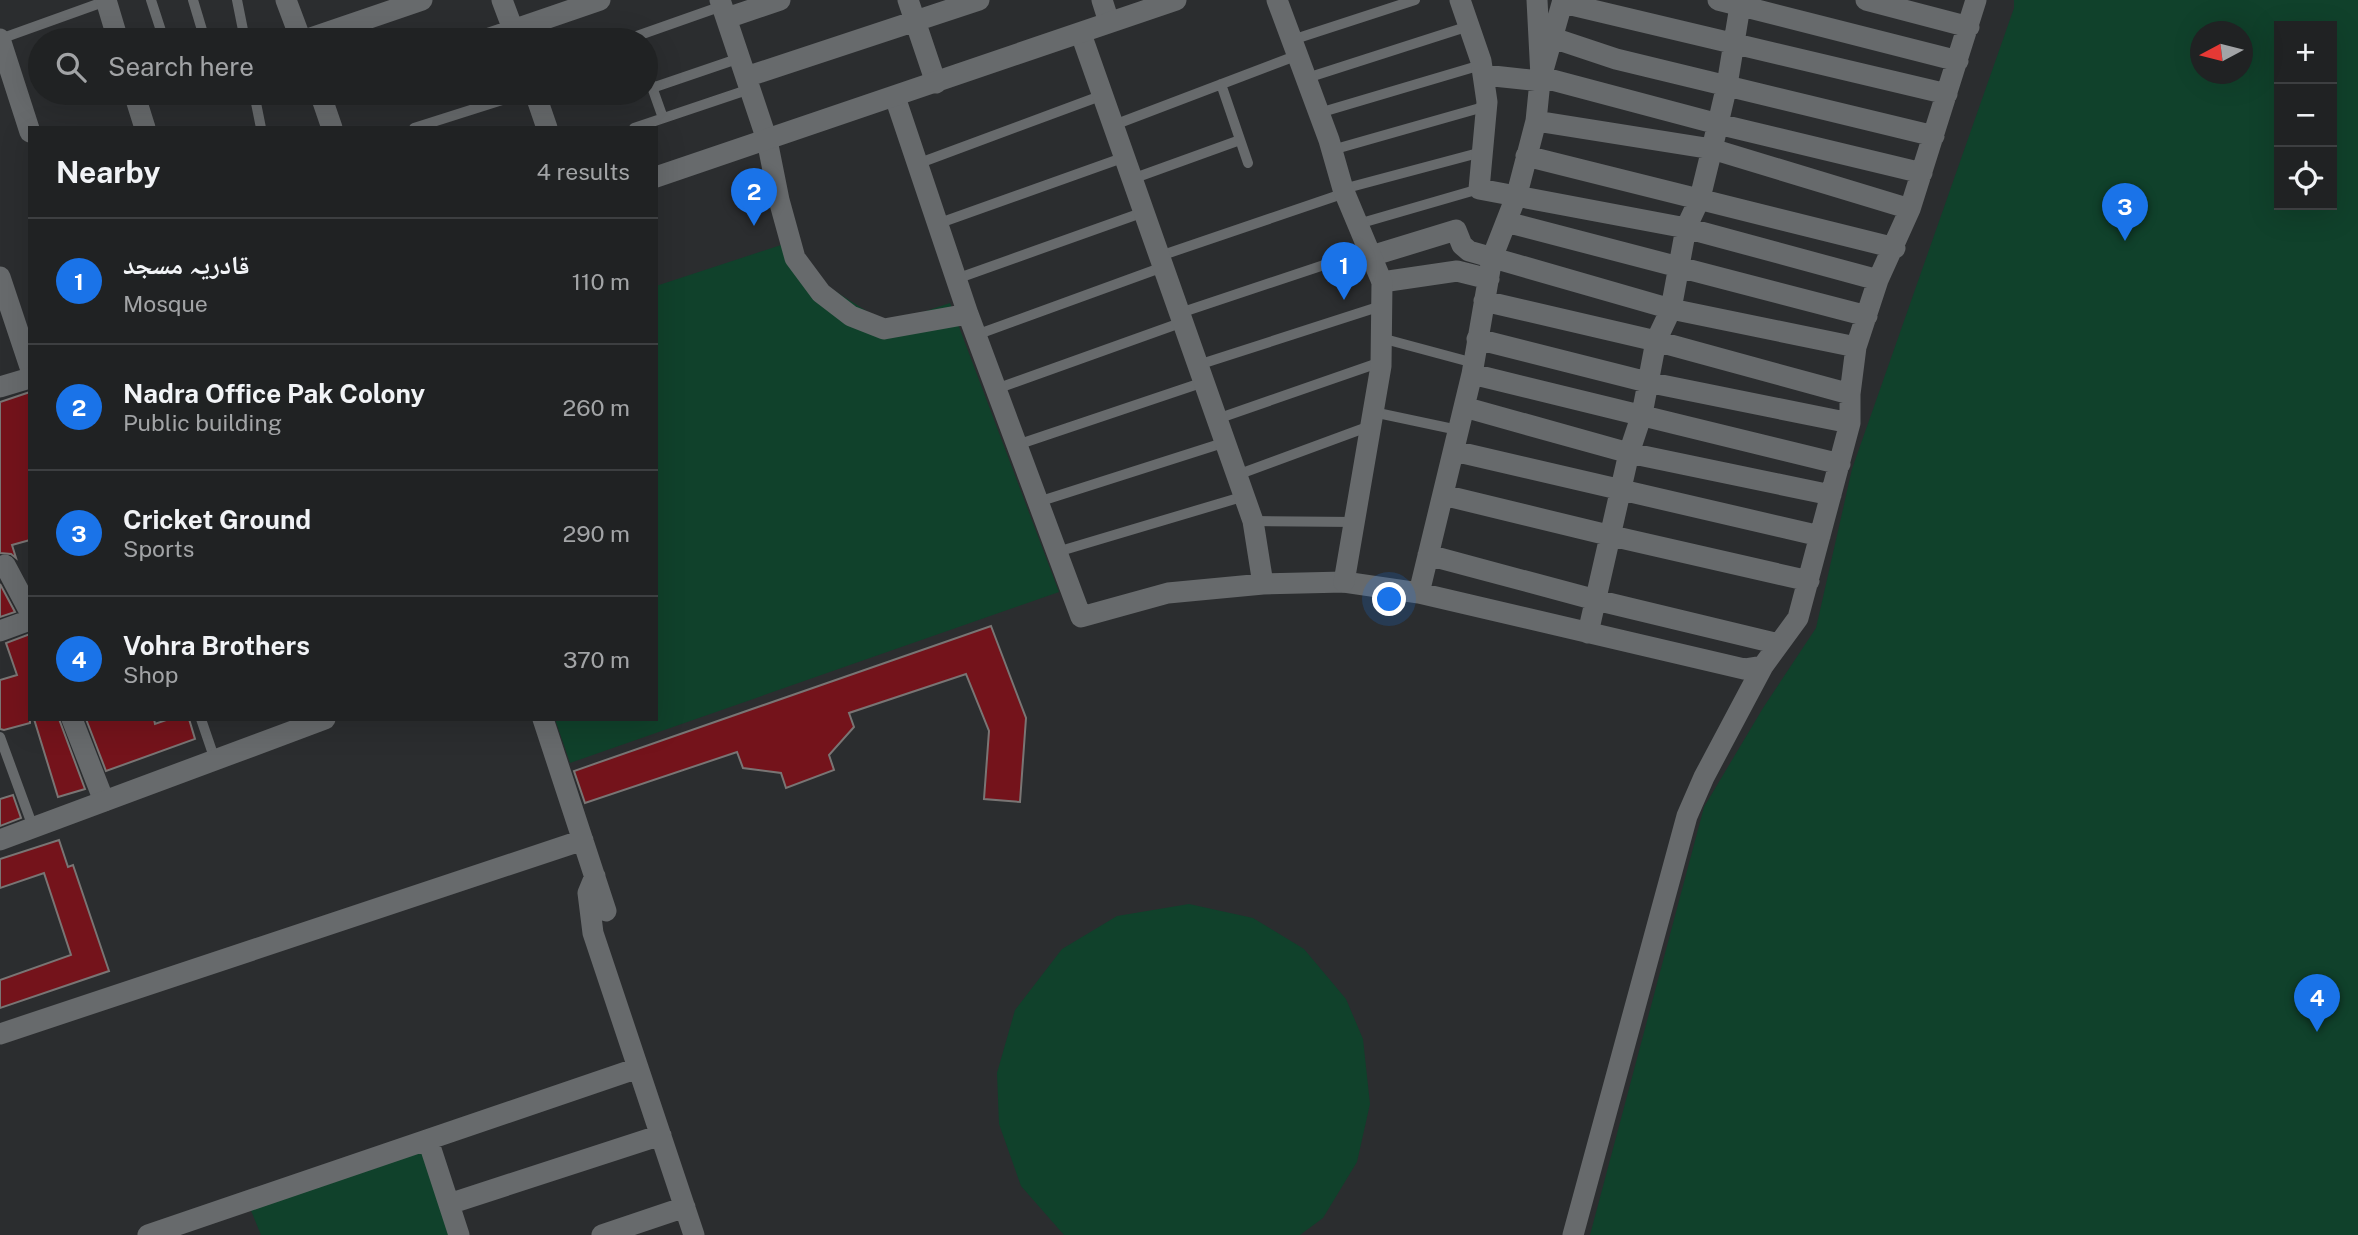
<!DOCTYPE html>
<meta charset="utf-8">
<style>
:root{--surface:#202223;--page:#2d2f30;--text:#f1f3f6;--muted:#a2a4a6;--line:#3d3f41;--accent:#1a73e8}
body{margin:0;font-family:"Public Sans","Noto Naskh Arabic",sans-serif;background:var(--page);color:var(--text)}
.controls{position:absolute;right:21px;top:21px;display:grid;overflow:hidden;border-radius:0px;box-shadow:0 7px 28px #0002}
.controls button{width:63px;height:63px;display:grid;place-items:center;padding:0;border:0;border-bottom:2px solid var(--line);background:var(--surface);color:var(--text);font:35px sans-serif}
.compass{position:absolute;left:2190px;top:21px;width:63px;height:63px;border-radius:50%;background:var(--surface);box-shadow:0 7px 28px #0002;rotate:263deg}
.you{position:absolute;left:1390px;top:600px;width:24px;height:24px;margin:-18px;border:5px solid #fff;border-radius:50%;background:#1a73e8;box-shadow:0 0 0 10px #1a73e833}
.badge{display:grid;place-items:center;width:46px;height:46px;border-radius:50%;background:var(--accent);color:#fff;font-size:23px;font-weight:700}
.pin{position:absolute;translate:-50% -58px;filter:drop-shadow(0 2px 4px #0008)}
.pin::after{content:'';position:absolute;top:37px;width:24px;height:21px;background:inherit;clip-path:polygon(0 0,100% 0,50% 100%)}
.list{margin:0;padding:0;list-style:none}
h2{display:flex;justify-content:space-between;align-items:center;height:91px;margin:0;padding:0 28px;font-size:30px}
h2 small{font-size:23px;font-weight:400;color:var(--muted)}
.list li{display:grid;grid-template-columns:46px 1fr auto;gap:21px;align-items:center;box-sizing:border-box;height:126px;padding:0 28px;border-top:2px solid var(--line)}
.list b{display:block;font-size:26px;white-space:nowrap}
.list p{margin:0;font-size:23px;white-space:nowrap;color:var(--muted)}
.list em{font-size:23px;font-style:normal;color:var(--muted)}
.icon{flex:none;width:38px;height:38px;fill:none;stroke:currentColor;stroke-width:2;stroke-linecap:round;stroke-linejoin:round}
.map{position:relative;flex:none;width:2358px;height:1235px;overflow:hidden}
.search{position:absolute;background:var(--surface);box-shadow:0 7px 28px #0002;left:28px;top:28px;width:630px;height:77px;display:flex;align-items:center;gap:18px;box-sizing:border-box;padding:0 24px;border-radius:38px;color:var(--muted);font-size:26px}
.panel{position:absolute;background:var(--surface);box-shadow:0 7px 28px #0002;left:28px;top:126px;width:630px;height:595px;border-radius:0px}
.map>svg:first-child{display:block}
.green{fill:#10412b;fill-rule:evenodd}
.building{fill:#74131b;stroke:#797574;stroke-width:2}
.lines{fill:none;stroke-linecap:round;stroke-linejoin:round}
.service{stroke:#676a6c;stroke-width:10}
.minor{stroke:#676a6c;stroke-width:21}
.tertiary{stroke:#676a6c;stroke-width:21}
</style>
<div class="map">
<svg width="2358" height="1235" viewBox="0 0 2358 1235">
<rect width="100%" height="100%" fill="#2b2d2f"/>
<!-- green -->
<path class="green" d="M2014,0H2358V1235H1590L1704,807L1763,708L1816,628L1852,469L2014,8ZM2279,26H2332V205H2279ZM2200,32H2242V74H2200Z
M784,244L827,286L887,324L950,303L1059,592L570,763L555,719H656V286Z
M1189,904L1253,918L1304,949L1346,999L1363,1039L1370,1104L1357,1162L1323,1218L1300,1235H1064L1021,1186L999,1124L997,1073L1015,1010L1062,949L1117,916Z
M428,1140L459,1235H261L247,1201Z"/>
<!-- building -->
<path class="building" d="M30,392V540L12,545L16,558L11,554L0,553V402Z
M0,584L15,612L0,617Z
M991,626L1026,718L1020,802L984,799L989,731L966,674L849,713L854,727L829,755L834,770L786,788L781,773L743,768L737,752L585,803L574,771Z
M30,634V723L4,730L0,729V680L17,675L6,643Z
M34,719H59L85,789L58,797Z
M86,719H154L155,724L169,719H189L195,739L106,771Z
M13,795L21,818L0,826V799Z
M59,840L68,867L73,865L109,971L0,1008V980L71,955L44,873L0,888V859Z"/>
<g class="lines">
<!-- service -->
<path class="service" d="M151,0L164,40
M193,0L205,40
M237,0L245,40
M0,39L106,1
M635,40L634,37L722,6
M1292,40L1415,0
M646,70L663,118
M1307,78L1469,26
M1221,84L1248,163
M652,88L740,58
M181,93L183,97L204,93
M254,93L261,128
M1319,113L1481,65
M1114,125L1298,55
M414,128L524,93
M634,128L750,89
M1332,150L1487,106
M917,164L1103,95
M1132,179L1240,140
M1343,189L1482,152
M937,224L1125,157
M1358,224L1479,189
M1160,256L1345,193
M956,279L1144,212
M1180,313L1369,250
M976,335L1163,267
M1381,338L1474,363
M1198,365L1381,306
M996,389L1183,322
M1373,412L1458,430
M1217,419L1381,362
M1017,445L1204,382
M1237,475L1370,426
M1038,502L1226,442
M1253,521L1354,522
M1057,552L1245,496
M201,719L215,760
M0,737L33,827"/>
<!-- minor -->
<path class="minor" d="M286,0L301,40
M502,0L517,40
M720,0L767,140L779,200L795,258L821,293L851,316L884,329L968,314
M908,0L936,83
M1102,0L1109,22
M1460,0L1481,61L1487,102L1479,189L1686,228L1878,280
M1537,0L1541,77L1718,124L1922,173
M1718,0L1958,61
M1866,0L1969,27
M1563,3L1947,94
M727,18L780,0
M1081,34L1253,521L1263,584
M1553,38L1616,59L1934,136
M0,39L30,132
M305,40L422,0
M484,40L600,0
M1484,75L1540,81
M746,77L979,0
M320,93L332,128
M535,93L547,128
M895,97L968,314L1081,617L1168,593L1263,584L1344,582L1419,593L1744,669L1763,666L1798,618L1850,423V394L1856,347L1878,280L1910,209L1976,0
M1536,121L1712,149L1910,209
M1526,156L1895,248
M1506,222L1867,316
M1371,256L1456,230L1462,245L1469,251L1671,309L1856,347
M0,277L30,367
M1382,282L1457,271L1489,279
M1484,301L1656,341L1850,394
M1477,339L1647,382L1850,423
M1472,374L1840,464
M1464,407L1629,453L1831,495
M1454,451L1820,536
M1443,495L1612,536L1809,581
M1428,555L1596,600L1779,644
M5,565L30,612
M1419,593L1472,374L1492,258L1517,194L1536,121L1540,81L1563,0
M0,631L30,620
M1588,633L1629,453L1642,414L1656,341L1671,309L1686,228L1700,198L1712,149L1727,85L1741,0
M72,719L104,801
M543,719L606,911
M595,876L588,893L593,933L694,1235
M0,1034L583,840
M428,1140L459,1235
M449,1204L661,1135
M148,1235L638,1068
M602,1235L685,1207
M1573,1235L1687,816L1704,777L1763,666"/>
<!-- tertiary -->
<path class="tertiary" d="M106,0L118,40
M1277,0L1329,140L1343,189L1382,282L1381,366L1344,582
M134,93L145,128
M656,177L1176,0
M0,387L30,378
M0,840L325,719"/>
</g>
</svg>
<div class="controls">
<button>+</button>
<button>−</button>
<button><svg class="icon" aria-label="locate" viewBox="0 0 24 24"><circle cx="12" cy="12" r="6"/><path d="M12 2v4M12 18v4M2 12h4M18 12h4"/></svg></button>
</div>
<svg class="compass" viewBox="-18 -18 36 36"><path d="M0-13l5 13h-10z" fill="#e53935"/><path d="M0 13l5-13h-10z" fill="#a2a4a6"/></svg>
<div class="you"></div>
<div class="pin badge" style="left:1344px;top:300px">1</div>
<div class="pin badge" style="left:754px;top:226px">2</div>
<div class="pin badge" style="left:2125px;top:241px">3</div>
<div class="pin badge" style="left:2317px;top:1032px">4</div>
<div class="search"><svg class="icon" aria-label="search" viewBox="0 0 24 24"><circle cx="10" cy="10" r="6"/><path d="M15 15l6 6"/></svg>Search here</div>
<section class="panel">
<h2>Nearby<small>4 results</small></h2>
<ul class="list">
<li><span class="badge">1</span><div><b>قادریہ مسجد</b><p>Mosque</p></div><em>110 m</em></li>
<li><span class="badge">2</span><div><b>Nadra Office Pak Colony</b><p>Public building</p></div><em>260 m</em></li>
<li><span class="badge">3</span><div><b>Cricket Ground</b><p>Sports</p></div><em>290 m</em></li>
<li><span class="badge">4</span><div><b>Vohra Brothers</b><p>Shop</p></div><em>370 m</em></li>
</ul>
</section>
</div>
